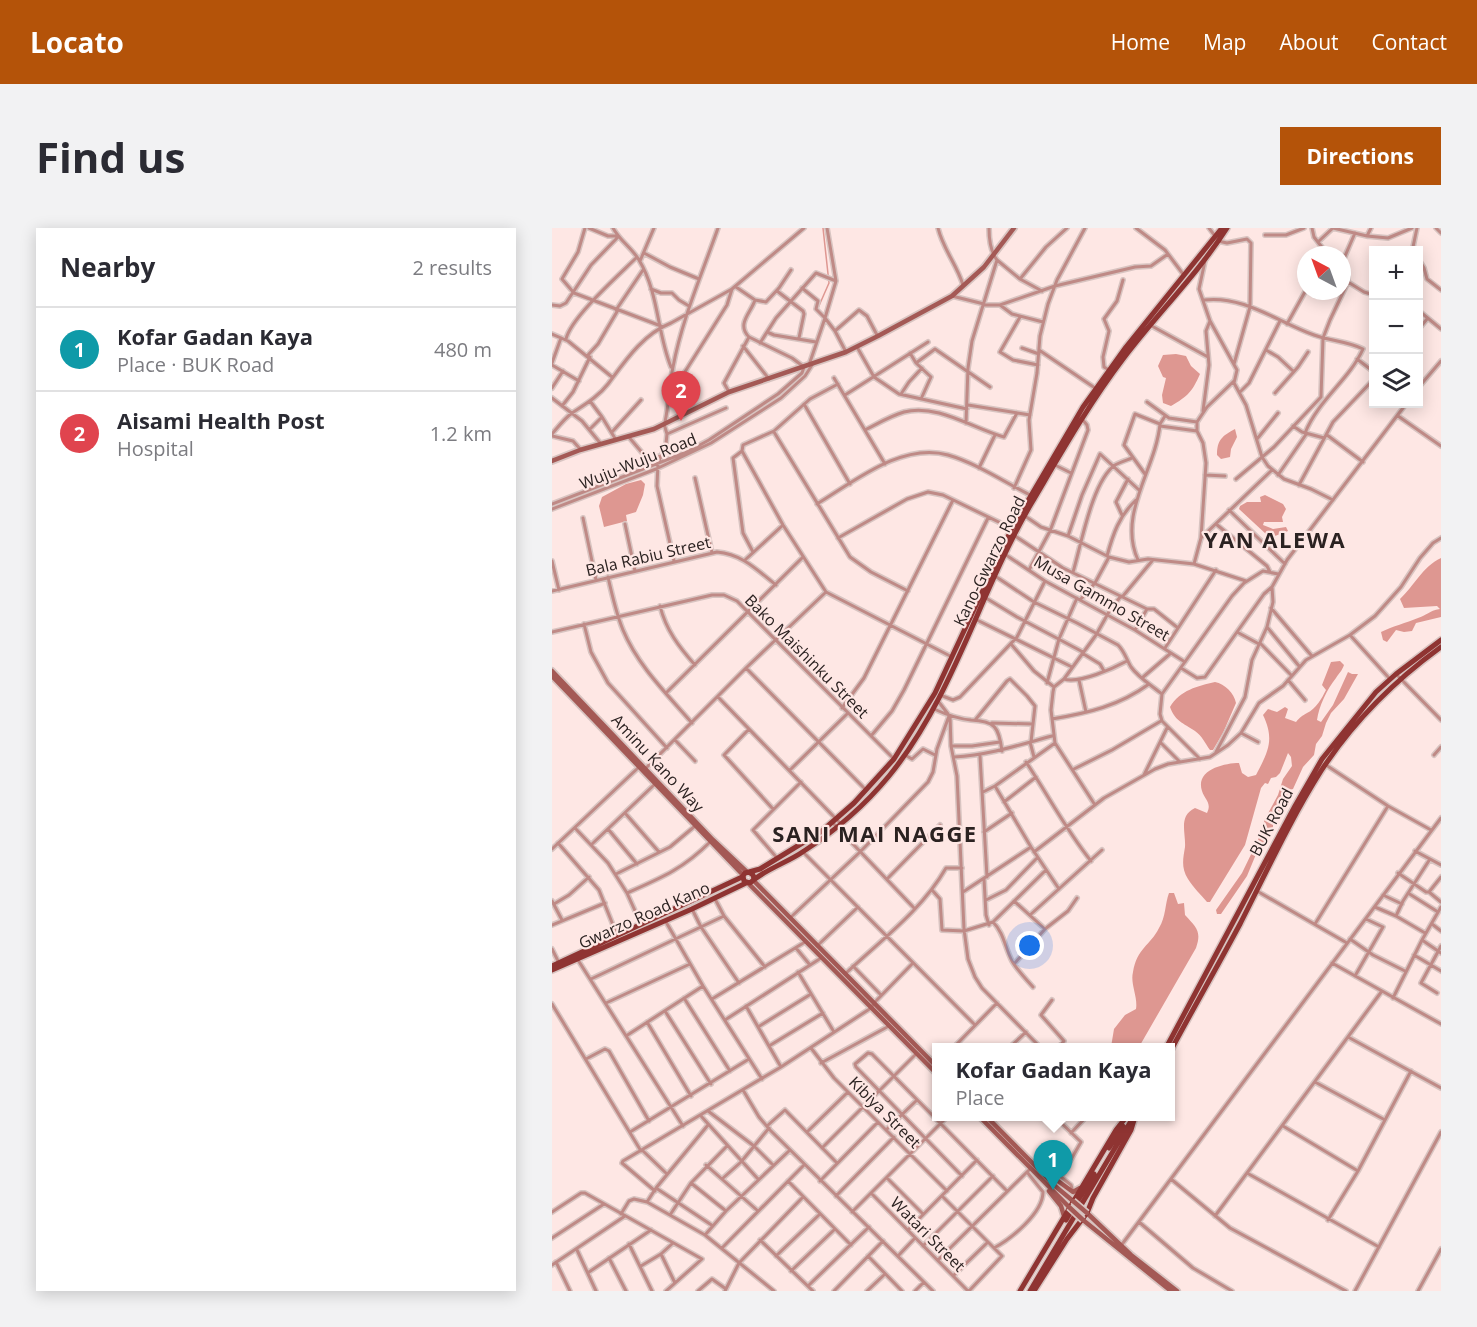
<!DOCTYPE html>
<meta charset="utf-8">
<style>
:root{--surface:#fff;--page:#f2f2f3;--text:#2b2b33;--muted:#7c7c81;--line:#e1e1e2;--accent:#b45309}
body{margin:0;font-family:"Open Sans",sans-serif;background:var(--page);color:var(--text)}
.controls{position:absolute;right:18px;top:18px;display:grid;overflow:hidden;border-radius:0px;box-shadow:0 3px 15px #0003}
.controls button{width:54px;height:54px;display:grid;place-items:center;padding:0;border:0;border-bottom:2px solid var(--line);background:var(--surface);color:var(--text);font:30px sans-serif}
.compass{position:absolute;left:745px;top:18px;width:54px;height:54px;border-radius:50%;background:var(--surface);box-shadow:0 3px 15px #0003;rotate:319deg}
.you{position:absolute;left:478px;top:718px;width:21px;height:21px;margin:-15px;border:4px solid #fff;border-radius:50%;background:#1a73e8;box-shadow:0 0 0 9px #1a73e833}
.badge{display:grid;place-items:center;width:39px;height:39px;border-radius:50%;background:var(--accent);color:#fff;font-size:20px;font-weight:700}
.pin{position:absolute;translate:-50% -50px;filter:drop-shadow(0 2px 3px #0008)}
.pin::after{content:'';position:absolute;top:32px;width:21px;height:18px;background:inherit;clip-path:polygon(0 0,100% 0,50% 100%)}
.popup{position:absolute;left:380px;top:815px;width:243px;height:78px;box-sizing:border-box;display:grid;place-content:center;border-radius:0px;background:var(--surface);filter:drop-shadow(0 2px 4px #0005);font-size:20px;white-space:nowrap;color:var(--muted)}
.popup b{font-size:22px;color:var(--text)}
.popup::after{content:'';position:absolute;left:50%;top:100%;margin-left:-12px;border:12px solid transparent;border-top-color:var(--surface)}
.list{margin:0;padding:0;list-style:none}
h2{display:flex;justify-content:space-between;align-items:center;height:78px;margin:0;padding:0 24px;font-size:26px}
h2 small{font-size:20px;font-weight:400;color:var(--muted)}
.list li{display:grid;grid-template-columns:39px 1fr auto;gap:18px;align-items:center;box-sizing:border-box;height:84px;padding:0 24px;border-top:2px solid var(--line)}
.list b{display:block;font-size:22px;white-space:nowrap}
.list p{margin:0;font-size:20px;white-space:nowrap;color:var(--muted)}
.list em{font-size:20px;font-style:normal;color:var(--muted)}
.icon{flex:none;width:33px;height:33px;fill:none;stroke:currentColor;stroke-width:2;stroke-linecap:round;stroke-linejoin:round}
.map{position:relative;flex:none;width:889px;height:1063px;overflow:hidden;border-radius:0px}
header{display:flex;align-items:center;gap:36px;box-sizing:border-box;height:84px;padding:0 30px;background:var(--accent);color:#fff}
header strong{font-size:28px}
nav{display:flex;gap:33px;margin-inline-start:auto;font-size:21px}
.intro{display:flex;align-items:center;justify-content:space-between;box-sizing:border-box;height:144px;padding:0 36px}
h1{margin:0;font-size:42px}
.button{padding:15px 27px;border-radius:0px;background:var(--accent);color:#fff;font-size:21px;font-weight:700}
main{display:flex;gap:36px;padding:0 36px}
aside{flex:1;background:var(--surface);border-radius:0px;box-shadow:0 3px 15px #0003}
.map>svg:first-child{display:block}
.water{fill:#de9791}
.lines{fill:none;stroke-linecap:round;stroke-linejoin:round}
.stream{stroke:#de9791;stroke-width:1.5}
.street-casing{stroke:#d8c4c1;stroke-width:6}
.secondary-casing{stroke:#d8c4c1;stroke-width:8}
.primary-casing{stroke:#d8c4c1;stroke-width:8}
.street{stroke:#bf8a86;stroke-width:3}
.secondary{stroke:#a45955;stroke-width:4.5}
.primary{stroke:#8f3432;stroke-width:5}
.secondary-bridge-casing{stroke:#d8c4c1;stroke-width:8;stroke-linecap:butt}
.secondary-bridge{stroke:#a45955;stroke-width:4.5}
.labels{text-anchor:middle;stroke-width:4.5;stroke-linejoin:round;paint-order:stroke}
.street-label{font-size:16px;fill:#2b2221;stroke:#fee7e4}
.district-label{font-size:22px;font-weight:bold;letter-spacing:1.5px;fill:#2b2221;stroke:#fee7e4}
</style>
<header>
<strong>Locato</strong>
<nav><a>Home</a><a>Map</a><a>About</a><a>Contact</a></nav>
</header>
<div class="intro"><h1>Find us</h1><a class="button">Directions</a></div>
<main>
<aside>
<h2>Nearby<small>2 results</small></h2>
<ul class="list">
<li><span class="badge" style="background:#0f9aa8">1</span><div><b>Kofar Gadan Kaya</b><p>Place · BUK Road</p></div><em>480 m</em></li>
<li><span class="badge" style="background:#e0444e">2</span><div><b>Aisami Health Post</b><p>Hospital</p></div><em>1.2 km</em></li>
</ul>
</aside>
<div class="map">
<svg width="889" height="1063" viewBox="0 0 889 1063">
<rect width="100%" height="100%" fill="#fee7e4"/>
<!-- water -->
<path class="water" d="M624,126L634,128L639,138L648,146C640,164 636,168 619,178L611,175L610,167L614,150L611,149L606,138L611,127Z
M683,201L685,209L679,221L678,229L669,231L665,227C665,212 670,208 683,201Z
M89,252L93,256L91,267L84,284L74,287L75,293L52,299L47,278L50,269L74,256Z
M713,267L731,276L734,281L730,289L731,294H712L711,297L721,301L734,299L736,303L723,308L715,307L687,281L688,278L695,274H709L708,269Z
M889,330V389L864,395L860,403L852,404L844,402L835,414L831,412L829,404C841,398 854,395 866,390C876,387 876,383 888,381L885,378L852,380L848,371C863,357 870,339 889,330Z
M788,433L792,437C790,443 787,445 784,450C775,461 767,478 765,492L769,494L781,477L796,444L800,446H806L792,471L779,485L774,495L770,508L764,516L762,527L751,539L741,561L737,562L729,587L721,594V603L716,606L715,612L707,619L695,648L669,686H665L664,682L690,645L706,612L713,591L726,567L731,551L740,538L739,529L736,525L728,545L724,549L719,550L716,556L713,555L709,560L693,617L658,674H655C649,667 641,659 636,651C629,640 631,631 633,619C634,605 626,588 643,580L655,585C660,575 653,572 650,563C643,542 672,535 687,535L690,545L696,549L704,547C716,524 723,512 711,487L716,481L725,484L733,479L736,481L733,490L744,494C748,489 750,488 755,485C764,481 770,470 774,462L770,457L779,434Z
M663,454C673,456 682,465 684,475L671,505L661,522H658C653,515 650,508 643,503C631,495 623,493 618,479C628,462 646,458 663,454Z
M617,665H622L626,676L632,675L633,687C644,699 650,703 644,720L587,819H559L562,801L573,787L584,781C586,769 578,756 581,744C585,720 598,718 607,700C614,689 613,675 617,665Z"/>
<g class="lines">
<!-- stream -->
<path class="stream" d="M266,80L277,55L271,0"/>
<!-- street casing -->
<g class="street-casing">
<path id="street" d="M33,0L26,24L10,51L22,65L109,98
M37,0L56,8H65
M61,0C68,13 80,20 87,32C107,65 105,105 119,139
M275,0L284,53L273,90L283,103L294,124
M386,0C391,21 405,37 411,57
M584,0L613,22L631,46
M657,0L663,8
M760,0L762,9L776,27
M884,0L889,5
M713,7H734L752,0
M815,8L819,0
M666,13L675,15L695,11L699,15L698,79L682,136
M767,13L781,0L815,8L836,10L860,0
M862,22L861,19L865,0
M92,25L118,39L147,51
M866,30L872,40L875,51L889,62
M445,32L468,51L490,63
M88,33L102,0
M653,33L647,61L658,93L685,142L682,155L694,177L710,229L716,238L732,251L759,261L781,272
M790,35L803,5
M790,42L796,49V54L812,64L822,67
M468,51L494,19L515,0
M184,59L203,72L214,74L227,60L239,42
M250,60L266,73L264,81L273,90L257,137
M99,61L109,65H120L127,72L137,78
M225,63L251,83L252,86L247,110
M400,68L432,76
M652,72C691,67 726,94 762,107C778,113 795,113 811,121C797,152 767,171 753,205
M0,77L8,78L14,75L39,37L66,9
M432,77H448L503,58L583,39L599,38L616,26
M448,77L460,86L491,94
M64,82L91,42
M866,82L889,101
M468,89L448,124L461,132L486,137
M735,96L754,62
M598,97L656,129
M866,102L875,91
M283,103L307,82L315,88L325,107
M215,104L222,107L264,114
M0,106L16,113L60,149
M14,111C19,89 67,47 85,29
M208,115L224,90L264,45L284,53
M191,118L217,151
M305,119L322,149L347,166L415,181
M470,120L487,126
M487,122L543,160
M714,122L726,129L741,143
M358,125L364,135L383,121L438,159
M36,127L46,116L66,82
M805,131L822,144
M0,135L9,110
M364,135L379,149L369,171
M0,137L27,153
M557,142L552,139L551,129L557,103L552,91L565,73L571,52
M282,150L333,236
M0,160L11,143
M866,160L889,133
M177,164L172,155L197,109
M688,164L697,155L728,93
M723,165L746,139L756,124
M119,166L175,77L180,61
M349,166L357,154L370,140
M293,167L376,114
M0,170L30,193L49,216
M38,173L50,189L38,201
M595,174L617,190L645,194
M252,176L298,256
M416,177L478,187
M10,178L21,164L38,129
M651,183L657,137L654,103L658,93
M846,188L889,218
M50,189L64,212
M113,194C117,176 117,157 121,139C130,91 150,46 166,0
M414,195L416,140L420,113L445,32C438,23 437,11 437,0
M112,196L115,206L114,216L106,235L105,258L122,333
M608,198L645,203
M741,198L750,204L772,210
M313,202C325,196 338,188 352,184C385,175 422,201 452,209L465,185
M60,204L89,172
M222,204L298,329L319,344L356,363
M0,206C6,199 12,191 20,185C32,177 46,169 56,156C73,133 91,106 119,95L180,61L252,0
M115,206L174,180
M775,207L811,234
M0,208L21,213L29,222
M76,208L92,227L110,229
M705,211L726,185
M190,223L231,297L274,364L400,429
M503,237L519,245
M427,240L443,207
M593,246L572,217L583,186L608,196
M653,247L673,248
M726,247L755,205
M143,250L160,325
M684,251L722,219L769,169L771,110L778,92L796,54
M747,257L781,194L822,151
M462,260L479,222L477,192L485,145L488,108L496,76L505,52L533,0
M0,276L135,224L157,212L226,166L250,145L252,139L240,130L197,109C184,96 199,85 203,72
M265,276C303,253 350,214 396,227C424,235 454,255 480,268
M0,281L104,241L159,215L229,170L253,148L260,137
M677,282L733,336
M570,287L564,274L576,251
M473,288L489,299L516,308L557,329L577,334L596,331L642,336L694,353
M31,290L44,352
M73,296L83,343
M664,296L715,338L718,344
M463,308L511,340L595,381H602L626,400
M516,308L530,267L548,226L587,262
M286,310L355,271L376,264L391,267L459,300
M649,310L719,243
M201,324L191,305L181,230L190,223L191,217L222,203L258,171L286,156
M454,327L493,353L583,402L633,434
M555,328C561,306 567,288 584,272
M193,332L231,297
M586,332C565,286 604,241 608,196L613,188
M0,333L7,362
M642,336L649,310L654,235L651,215L645,203V194L655,179L682,153
M477,342L498,303L536,202L535,197L530,191
M521,344C529,318 540,253 563,237C568,234 575,232 580,230
M443,348L482,374L525,395L566,417C573,424 574,431 579,439C587,450 599,457 610,466
M56,349C60,367 64,385 71,402C86,438 115,466 140,495
M0,363L165,324C190,326 205,342 224,357
M571,368L600,333
M434,370L465,389L531,424
M528,372L543,355L557,329
M108,378C114,402 127,419 143,437
M719,380L759,427
M425,392L520,439
M32,396L39,424L56,455L115,520
M715,399L747,438
M583,402L595,381
M0,404L160,367H172L185,373L341,530
M685,404L707,416
M798,407L837,450
M708,415L740,448
M459,416L482,443L502,459
M613,420L664,342
M530,425L548,436L552,443
M194,440L314,562
M629,440L645,450L653,449L712,366L720,359L735,332L854,176
M844,446L889,492
M590,450L619,425
M512,451C527,456 562,440 575,433
M527,452L534,484
M736,452L753,472
M495,455L507,411L525,370
M114,465L251,329
M388,467L401,472L408,469L465,409L493,353
M166,469L288,595
M386,473L396,486
M290,480L312,450L401,272
M382,481C393,486 406,491 419,492C443,493 447,499 450,523
M398,488L399,518L405,548L412,701L416,731L423,749L430,760L489,820
M424,491L455,453L458,451L475,468L483,478L479,514
M500,491C536,485 567,478 597,456
M440,495L481,496
M197,501L172,527L221,581
M689,505L706,514
M319,508L340,483L352,462L436,290
M123,512L143,533
M478,514L482,529
M609,515L628,534
M399,518H420L448,514
M664,524L693,469L700,432L715,399L721,374L720,359
M353,527L360,531L371,521L383,527
M882,527L889,519
M428,528L435,649
M402,529C437,527 467,517 500,508
M648,531L610,493L608,486L610,466L680,368L692,355L711,343L726,346
M474,534C496,567 514,602 539,633
M774,537L836,578L879,602
M94,540L194,440L274,364
M522,541L560,522L609,493
M238,542L296,485
M592,547L615,500
M443,558L479,619L507,661
M431,564L443,558L503,515
M452,574L484,549
M543,577L503,515L499,482L501,464L502,459L512,451L544,407L558,382L569,368
M73,585L107,624
M280,594L363,681
M23,600L56,635L75,665L89,696
M56,601L85,636
M432,604L460,585
M6,615L47,662L65,707
M39,617L103,556
M0,621L87,539
M863,623L889,637
M251,624L423,797
M482,624L552,570L603,541L616,536L658,529L676,517L689,505L707,475L731,458L754,432L798,407L823,388L849,359L868,330L881,315L889,310
M225,630L201,602L249,554
M846,645L874,664H877L889,674
M64,646L118,619L143,598
M335,651L388,597
M432,651L434,687L437,697
M380,662L388,671L390,702L412,703L441,694L494,642
M705,663L795,715
M411,664L479,619
M877,664L889,649
M75,665C109,650 131,641 158,614
M856,665L886,684
M831,667L850,676
M163,671L172,688L213,739
M434,672L454,662L485,630
M0,673L10,692
M462,673L493,701
M2,676L17,667L37,649
M823,679L844,688L873,705
M140,681L149,699L187,755
M478,687L550,622
M844,688L851,673L878,631
M238,690L308,624L376,554L381,544L385,521L397,488
M114,694L151,758L210,851
M441,694C452,705 453,720 460,733C465,742 474,751 481,759
M763,696L836,578
M880,696L889,703
M0,697L53,675
M798,711L821,727L853,743
M870,712L889,725
M265,718L306,679
M244,720L258,737
M0,721L7,735
M862,727L889,743
M26,732L131,898
M780,735L889,796
M462,736L493,701L516,683L525,670
M301,738L329,767
M246,744L282,804
M293,746C328,713 370,682 394,640H410
M803,748L831,699L814,691
M39,751L172,688
M885,765L869,755L889,718
M132,770L178,843
M841,770L870,712L889,679
M160,771L253,714
M500,772L489,787L512,813L506,820
M54,775L138,736
M0,776L89,923
M194,778L229,839
M113,783L159,856
M173,792L269,730
M95,794L139,868
M206,799L259,766
M74,808L151,758
M796,809L889,860
M217,818L271,785
M259,820L282,850L395,963
M401,820L445,775
M457,820L474,804
M34,831L53,821L57,823L97,893
M269,835L337,798
M763,854L833,892
M191,862L207,889L218,902L381,1063
M156,883L202,918L221,937
M149,888L206,951
M502,888L529,914L509,949L519,957L521,964
M439,894L444,888
M215,898L233,882L285,935
M731,898L806,943
M334,902L365,872
M78,904L197,831
M255,904L296,864
M519,905L535,888
M270,920L364,826
M90,922L115,946
M154,937L206,983
M695,945L827,1019
M410,948L304,839L303,836L316,825L320,826L455,963
M335,950L371,986
M170,951L189,934L217,900
M619,951L678,1000L794,1063
M236,953L299,1017
M268,953L326,894
M139,955L174,983
M104,960L161,998
M103,963L70,935L71,933L229,839L319,780L322,775L361,735
M319,965L416,1063
M284,968L342,909
M390,968L450,1028L417,1063
M95,974L104,960L156,897
M0,984L29,965H33L150,1031L114,1063
M300,984L396,888
M69,986L77,973L82,971L95,974L153,1007L222,1063
M118,987L139,955L175,918
M663,988L830,763
M776,992L806,943L859,843
M587,994L641,1040L680,1063
M356,1002L425,932
M153,1007L174,983L238,922
M0,1010L52,976
M208,1012L261,1063
M77,1016L100,1063
M371,1018L441,948
M568,1019L889,590
M170,1020L252,937
M442,1020C459,1011 491,985 491,964L475,944
M25,1022L44,1063
M109,1026L123,1055
M224,1028L268,986
M316,1028L350,1063
M346,1028L363,1010
M57,1030L74,1063
M386,1032L478,941
M4,1034L18,1063
M0,1037L73,988
M89,1038L109,1026L121,1015
M239,1043L283,1001
M37,1044L99,1002
M401,1048L436,1014
M256,1058L317,999
M146,1063L160,1051L174,1061
M173,1063L187,1035L251,969
M282,1063L331,1013
M315,1063L333,1046
M363,1063L372,1054
M803,1063L889,904
M866,1063L889,1021"/>
</g>
<!-- secondary casing -->
<g class="secondary-casing">
<path id="secondary" d="M0,233L28,222L102,201L177,164L294,124L326,108L400,68L432,39L462,0
M0,443L161,612L195,644
M0,448L191,647
M201,652L384,838
M196,655L384,845
M427,888L517,979
M434,888L503,958L521,973
M498,953H506L521,964L528,960
M497,963L509,978L512,988
M535,985L579,1027L625,1063
M531,992L619,1063"/>
</g>
<!-- primary casing -->
<g class="primary-casing">
<path id="primary" d="M197,644L208,641L270,603L302,575L342,531L383,465L460,300L531,179L574,119L670,0
M202,651L201,647L197,644L193,645L191,648L192,653L198,655C213,641 235,635 252,623C283,603 313,577 337,548C402,468 427,365 479,276C508,227 536,177 571,131C604,87 645,47 675,0
M0,738L190,649
M0,742L140,681L194,655
M614,820L743,578L770,531L824,464L844,446L889,412
M618,824C641,781 665,739 688,696C714,645 738,592 769,543C801,494 842,453 889,419
M557,920L571,898
M514,992L542,946
M468,1063L564,902L575,888
M478,1063L582,888
M482,1063L515,1011L535,985L541,970L579,902L582,892"/>
</g>
<!-- street -->
<use href="#street" class="street"/>
<!-- secondary -->
<use href="#secondary" class="secondary"/>
<!-- primary -->
<use href="#primary" class="primary"/>
<!-- secondary-bridge casing -->
<g class="secondary-bridge-casing">
<path id="secondary-bridge" d="M521,973L535,985
M517,979L531,992"/>
</g>
<!-- secondary-bridge -->
<use href="#secondary-bridge" class="secondary-bridge"/>
</g>
<g class="labels">
<!-- street labels -->
<g class="street-label">
<text transform="translate(86 233) rotate(-22)" y="6">Wuju-Wuju Road</text>
<text transform="translate(96 328) rotate(-13)" y="6">Bala Rabiu Street</text>
<text transform="translate(437 333) rotate(-64)" y="6">Kano-Gwarzo Road</text>
<text transform="translate(550 370) rotate(30)" y="6">Musa Gammo Street</text>
<text transform="translate(255 428) rotate(45)" y="6">Bako Maishinku Street</text>
<text transform="translate(106 535) rotate(47)" y="6">Aminu Kano Way</text>
<text transform="translate(719 594) rotate(-62)" y="6">BUK Road</text>
<text transform="translate(92 687) rotate(-24)" y="6">Gwarzo Road Kano</text>
<text transform="translate(333 884) rotate(45)" y="6">Kibiya Street</text>
<text transform="translate(376 1006) rotate(45)" y="6">Watari Street</text>
</g>
<!-- district labels -->
<g class="district-label">
<text x="723" y="320">YAN ALEWA</text>
<text x="323" y="614">SANI MAI NAGGE</text>
</g>
</g>
</svg>
<div class="controls">
<button>+</button>
<button>−</button>
<button><svg class="icon" aria-label="layers" viewBox="0 0 24 24"><path d="M12 4l9 5-9 5-9-5zM3 14l9 5 9-5"/></svg></button>
</div>
<svg class="compass" viewBox="-18 -18 36 36"><path d="M0-13l5 13h-10z" fill="#e53935"/><path d="M0 13l5-13h-10z" fill="#7c7c81"/></svg>
<div class="you"></div>
<div class="pin badge" style="left:501px;top:962px;background:#0f9aa8">1</div>
<div class="popup"><b>Kofar Gadan Kaya</b>Place</div>
<div class="pin badge" style="left:129px;top:193px;background:#e0444e">2</div>
</div>
</main>
